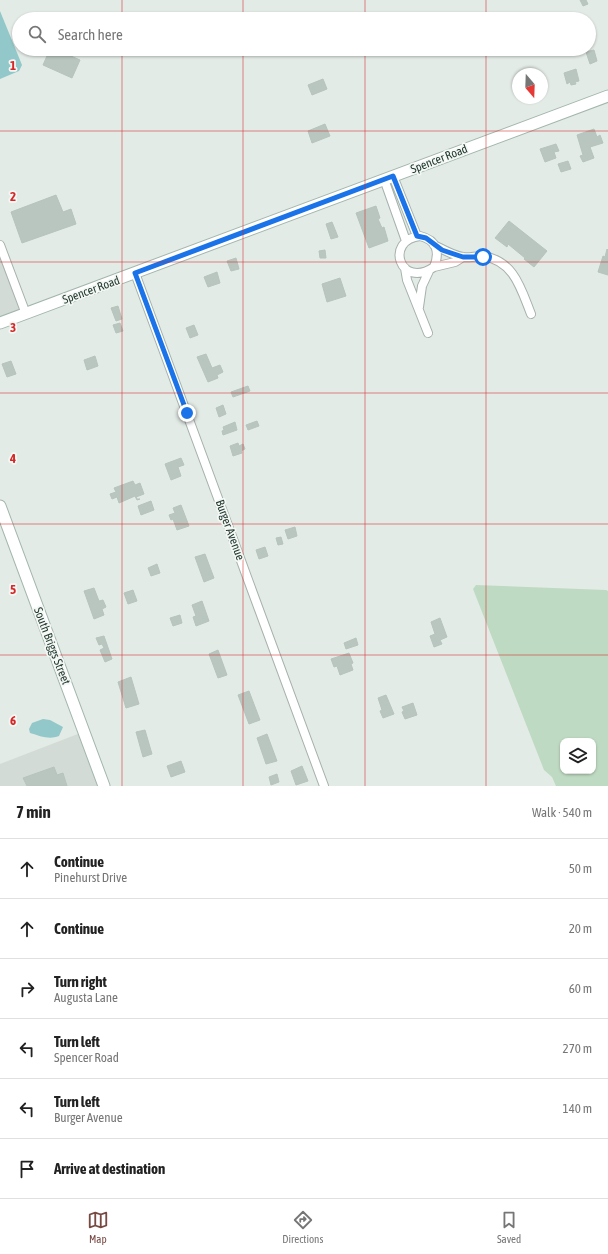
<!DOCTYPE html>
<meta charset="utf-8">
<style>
:root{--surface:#fff;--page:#f6f6f6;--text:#222;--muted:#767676;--line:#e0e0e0;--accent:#784943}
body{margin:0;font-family:"Asap Condensed",sans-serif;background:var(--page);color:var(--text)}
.controls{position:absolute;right:12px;bottom:12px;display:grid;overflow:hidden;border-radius:8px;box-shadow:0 1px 3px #0004}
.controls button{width:36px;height:36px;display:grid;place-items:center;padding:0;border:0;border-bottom:1px solid var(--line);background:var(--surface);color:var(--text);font:20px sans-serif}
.compass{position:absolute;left:512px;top:68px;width:36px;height:36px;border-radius:50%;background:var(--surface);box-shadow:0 1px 3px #0004;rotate:161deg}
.stop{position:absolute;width:12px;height:12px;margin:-9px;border:3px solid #1a73e8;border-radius:50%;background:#fff}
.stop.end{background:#1a73e8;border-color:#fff;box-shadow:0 1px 4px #0008}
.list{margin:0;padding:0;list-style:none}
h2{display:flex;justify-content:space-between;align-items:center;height:52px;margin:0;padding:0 16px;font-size:17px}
h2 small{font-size:13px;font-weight:400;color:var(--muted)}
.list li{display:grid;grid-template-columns:26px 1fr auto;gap:12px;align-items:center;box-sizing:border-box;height:60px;padding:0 16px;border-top:1px solid var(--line)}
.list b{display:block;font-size:15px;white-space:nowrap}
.list p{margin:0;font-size:13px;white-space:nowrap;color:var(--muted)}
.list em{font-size:13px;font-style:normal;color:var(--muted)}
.icon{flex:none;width:22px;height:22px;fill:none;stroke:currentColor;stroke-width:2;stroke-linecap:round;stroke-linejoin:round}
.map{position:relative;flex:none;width:608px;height:786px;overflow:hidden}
.search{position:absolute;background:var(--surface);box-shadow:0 1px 3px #0004;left:12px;right:12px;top:12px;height:44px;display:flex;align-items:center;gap:10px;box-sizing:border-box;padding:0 14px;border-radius:22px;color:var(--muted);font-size:15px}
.sheet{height:412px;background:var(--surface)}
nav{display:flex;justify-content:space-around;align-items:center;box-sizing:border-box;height:56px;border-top:1px solid var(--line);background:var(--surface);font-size:11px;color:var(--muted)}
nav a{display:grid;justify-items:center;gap:2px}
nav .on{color:var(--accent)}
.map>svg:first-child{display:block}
.built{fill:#d2dbd5}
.green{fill:#bfdac2;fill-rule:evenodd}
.water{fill:#92c8c9}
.building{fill:#b9c6bf;stroke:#b6c4bc}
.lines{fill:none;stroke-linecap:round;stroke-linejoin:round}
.street-casing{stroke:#a6b2ac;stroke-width:10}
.secondary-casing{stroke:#a3b6ad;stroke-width:13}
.street{stroke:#fff;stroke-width:8}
.secondary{stroke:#fff;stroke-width:11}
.route{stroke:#1a73e8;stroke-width:5}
.grid{fill:none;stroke:#d62828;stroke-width:1;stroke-opacity:0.55}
.labels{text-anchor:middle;stroke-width:3.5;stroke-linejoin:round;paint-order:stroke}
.street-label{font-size:12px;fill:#253a32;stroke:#f3f8f5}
.grid-label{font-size:13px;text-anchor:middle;font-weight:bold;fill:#d62828;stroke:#f3f8f5;stroke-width:3.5;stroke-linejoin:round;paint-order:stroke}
</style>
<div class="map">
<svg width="608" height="786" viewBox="0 0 608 786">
<rect width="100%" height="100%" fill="#e3ebe6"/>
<!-- built -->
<path class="built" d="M0,251L24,314L0,322Z
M83,732L103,786H0V764Z"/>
<!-- green -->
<path class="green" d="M476,585L606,590L608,591V786H556L552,777L544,770L473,589ZM563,741H593V771H563Z"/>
<!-- water -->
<path class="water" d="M0,11L22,65L19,71L0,79Z
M43,719L50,720L63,727L59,736C49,740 40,736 30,733L29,729L32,723Z"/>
<!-- building -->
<path class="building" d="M580,0H586L588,4L583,6Z
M50,49H55L80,60L72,78L43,65Z
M594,50L597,61L590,64L586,52Z
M576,69L579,81L575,82L576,84L571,85L570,82L567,84L564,73Z
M323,79L327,89L312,95L308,85Z
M325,124L330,136L312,143L308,131Z
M594,129L597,137L600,135L603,143L590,147L594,158L583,162L580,156L583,155L577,135Z
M556,144L559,151L554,152L556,158L545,162L540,149Z
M568,161L571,169L561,172L558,164Z
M56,195L63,212L71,209L76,224L22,243L11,212Z
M376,206L380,218L378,219L382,228L384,227L388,241L369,248L356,213Z
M509,221L547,251L534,267L524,259L525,258L508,244L507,247L495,238Z
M332,222L338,237L331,239L326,224Z
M607,249L608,250V275L598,272L603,256L605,257Z
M325,250L326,258H320L319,251Z
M236,258L239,269L231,271L227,261Z
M217,272L220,283L208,287L204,277Z
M340,278L346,296L327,302L322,284Z
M118,306L122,319L116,321L111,308Z
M120,323L123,331L116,333L113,325Z
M194,325L198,335L190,338L186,328Z
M206,354L212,368L220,365L223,372L217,375L218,378L208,382L197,357Z
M95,356L98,366L87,370L84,360Z
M11,361L16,374L7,377L2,364Z
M248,386L250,391L233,397L231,392Z
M223,405L226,414L219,417L216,408Z
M257,421L259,426L248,430L246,425Z
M235,422L237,430L223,435L222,431L224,430L223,427Z
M238,443L239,446L243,444L245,449L241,451L242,453L233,456L230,446Z
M181,458L184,465L178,467L181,476L171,480L165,464Z
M133,481L135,485L140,483L144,494L136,497L137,499H140L137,500L135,496L119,503L117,497L112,499L110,494L116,492L114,488Z
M151,501L154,510L141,515L138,506Z
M181,505L189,526L177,530L173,519L171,520L169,515L175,513L173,508Z
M295,527L297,536L288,539L285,530Z
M281,537L283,544L278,545L276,538Z
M265,547L268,556L259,559L256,550Z
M205,554L214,578L204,582L195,557Z
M157,564L160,573L151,576L148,568Z
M94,588L99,601L103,600L106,607L102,609L104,615L94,619L84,591Z
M133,590L137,601L128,604L124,593Z
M202,601L209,621L196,626L193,617L196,616L192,605Z
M180,615L182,623L173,626L170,618Z
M440,618L447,637L440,640L442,644L434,647L430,636L435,634L431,622Z
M104,636L112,659L105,662L100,650L104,648L102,644L99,645L96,638Z
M356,638L358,645L346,649L344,643Z
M218,650L227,675L218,678L209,654Z
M349,653L353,663L351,664L353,670L340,675L337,666L334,667L331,659Z
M131,677L139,704L126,708L118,682Z
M249,691L260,720L249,724L238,695Z
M386,695L394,714L383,718L380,711L382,710L378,698Z
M413,703L417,715L405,719L402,712L404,711L402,707Z
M145,730L152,754L143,757L136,732Z
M267,734L277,761L266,764L257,738Z
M181,761L185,772L171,777L167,766Z
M302,766L308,781L296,785L291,771Z
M54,767L57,775L63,773L67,786H27L23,778Z
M277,774L279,782L271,785L269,777Z"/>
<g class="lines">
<!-- street casing -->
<g class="street-casing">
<path id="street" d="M393,176L417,236
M384,179L406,241
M420,236C437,240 440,252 434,267C400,290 384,240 420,236Z
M0,245L26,314
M434,245C442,249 454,256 463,257C469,258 475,256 482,256C514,260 521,289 531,314
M434,267L455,262L463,257
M405,268L407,280L428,333
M135,273L324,786
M419,307L422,286L429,271"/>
</g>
<!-- secondary casing -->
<g class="secondary-casing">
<path id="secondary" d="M0,323L608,96
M0,506L104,786"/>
</g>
<!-- street -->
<use href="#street" class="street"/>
<!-- secondary -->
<use href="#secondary" class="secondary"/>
</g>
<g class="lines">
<!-- route -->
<path class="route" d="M187,413L135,273L393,176L417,236L426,238L442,250L463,257H483"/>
</g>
<!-- grid -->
<path class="grid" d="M122,0V19M243,0V19M365,0V19M486,0V19M122,49V786M243,49V786M365,49V786M486,49V786M0,131H608M0,262H608M0,393H608M0,524H608M0,655H608"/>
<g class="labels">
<!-- street labels -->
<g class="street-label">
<text transform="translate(439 159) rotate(-21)" y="4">Spencer Road</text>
<text transform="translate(91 290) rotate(-20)" y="4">Spencer Road</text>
<text transform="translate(230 530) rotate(70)" y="4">Burger Avenue</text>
<text transform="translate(52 646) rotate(69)" y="4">South Briggs Street</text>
</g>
</g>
<g class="grid-label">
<text x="13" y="70">1</text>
<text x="13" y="201">2</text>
<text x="13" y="332">3</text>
<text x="13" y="463">4</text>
<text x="13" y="594">5</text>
<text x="13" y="725">6</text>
</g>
</svg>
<div class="controls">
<button><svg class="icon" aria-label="layers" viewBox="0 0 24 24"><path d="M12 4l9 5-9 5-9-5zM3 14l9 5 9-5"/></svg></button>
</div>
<svg class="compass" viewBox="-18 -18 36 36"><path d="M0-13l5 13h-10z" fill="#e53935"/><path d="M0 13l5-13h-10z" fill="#767676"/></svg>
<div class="stop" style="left:483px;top:257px"></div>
<div class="stop end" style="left:187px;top:413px"></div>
<div class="search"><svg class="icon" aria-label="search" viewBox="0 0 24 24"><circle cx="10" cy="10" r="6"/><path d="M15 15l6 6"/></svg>Search here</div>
</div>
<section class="sheet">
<h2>7 min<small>Walk · 540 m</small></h2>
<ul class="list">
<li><svg class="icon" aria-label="ahead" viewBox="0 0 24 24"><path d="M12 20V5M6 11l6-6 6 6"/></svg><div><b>Continue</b><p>Pinehurst Drive</p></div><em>50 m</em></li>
<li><svg class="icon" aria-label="ahead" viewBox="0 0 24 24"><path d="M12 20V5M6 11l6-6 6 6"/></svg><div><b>Continue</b></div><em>20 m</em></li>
<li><svg class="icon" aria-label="right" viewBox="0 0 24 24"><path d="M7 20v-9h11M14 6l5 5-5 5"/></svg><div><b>Turn right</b><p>Augusta Lane</p></div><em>60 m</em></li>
<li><svg class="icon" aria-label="left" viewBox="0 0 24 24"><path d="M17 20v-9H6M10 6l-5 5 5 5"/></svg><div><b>Turn left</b><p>Spencer Road</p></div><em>270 m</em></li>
<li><svg class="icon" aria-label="left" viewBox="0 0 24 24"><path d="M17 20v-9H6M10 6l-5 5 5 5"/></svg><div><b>Turn left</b><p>Burger Avenue</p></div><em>140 m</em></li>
<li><svg class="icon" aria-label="arrive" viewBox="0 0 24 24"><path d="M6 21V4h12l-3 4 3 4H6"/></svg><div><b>Arrive at destination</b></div></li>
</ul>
</section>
<nav>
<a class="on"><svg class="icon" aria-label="map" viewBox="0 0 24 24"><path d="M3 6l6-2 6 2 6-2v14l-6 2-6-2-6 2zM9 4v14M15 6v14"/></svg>Map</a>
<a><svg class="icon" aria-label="directions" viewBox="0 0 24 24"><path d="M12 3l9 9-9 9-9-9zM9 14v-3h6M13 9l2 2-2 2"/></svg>Directions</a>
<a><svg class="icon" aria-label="saved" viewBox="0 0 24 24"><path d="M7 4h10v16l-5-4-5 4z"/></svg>Saved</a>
</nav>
